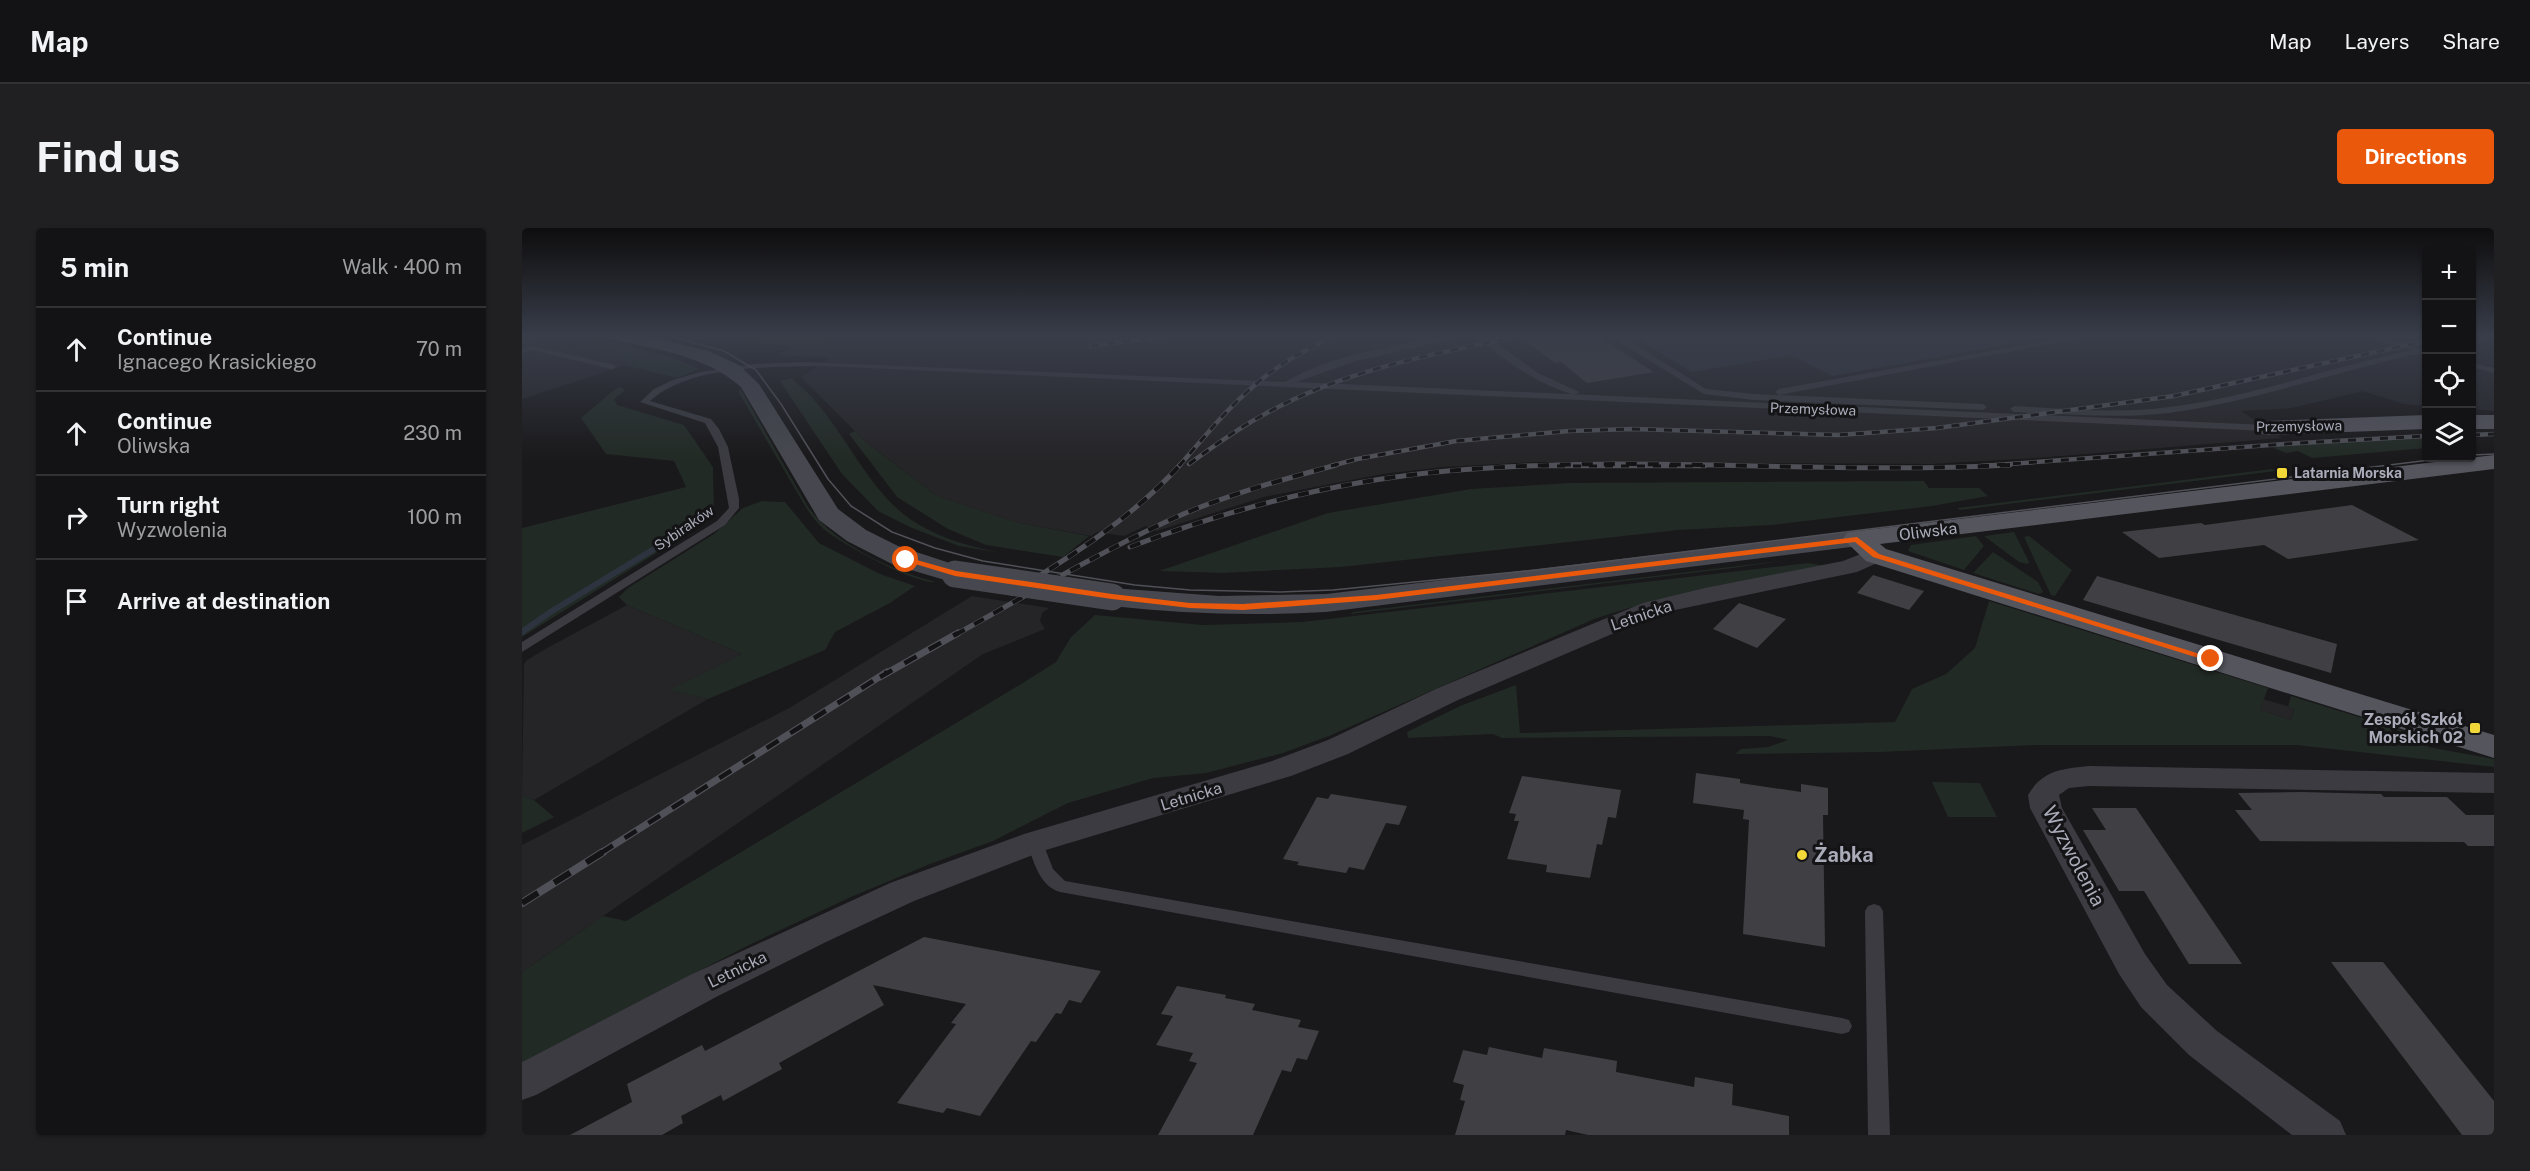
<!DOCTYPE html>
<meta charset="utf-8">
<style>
:root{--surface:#131214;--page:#202022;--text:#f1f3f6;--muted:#9d9ea0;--line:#323234;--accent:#ea580c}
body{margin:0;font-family:"Public Sans",sans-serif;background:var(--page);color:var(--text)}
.controls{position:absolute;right:18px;top:18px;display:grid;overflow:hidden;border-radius:6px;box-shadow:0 2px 4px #0004}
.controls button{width:54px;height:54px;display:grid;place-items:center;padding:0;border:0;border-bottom:2px solid var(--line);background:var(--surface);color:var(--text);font:30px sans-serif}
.stop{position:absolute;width:18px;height:18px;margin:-14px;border:4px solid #ea580c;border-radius:50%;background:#fff}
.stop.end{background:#ea580c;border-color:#fff;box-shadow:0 2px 6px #0008}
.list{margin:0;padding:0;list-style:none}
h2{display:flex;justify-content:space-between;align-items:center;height:78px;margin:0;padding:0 24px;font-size:26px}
h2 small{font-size:20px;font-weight:400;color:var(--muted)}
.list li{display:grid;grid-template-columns:39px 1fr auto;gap:18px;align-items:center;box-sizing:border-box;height:84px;padding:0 24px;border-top:2px solid var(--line)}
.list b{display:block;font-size:22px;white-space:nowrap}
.list p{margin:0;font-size:20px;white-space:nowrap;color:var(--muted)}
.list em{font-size:20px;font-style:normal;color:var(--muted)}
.icon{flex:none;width:33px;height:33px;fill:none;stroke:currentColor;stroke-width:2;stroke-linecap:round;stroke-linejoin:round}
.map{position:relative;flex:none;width:1972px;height:907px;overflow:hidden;border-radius:6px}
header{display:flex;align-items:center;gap:36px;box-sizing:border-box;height:84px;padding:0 30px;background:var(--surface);border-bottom:2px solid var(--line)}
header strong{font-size:28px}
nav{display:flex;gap:33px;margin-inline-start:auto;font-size:21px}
.intro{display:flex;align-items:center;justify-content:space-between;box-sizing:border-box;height:144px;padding:0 36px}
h1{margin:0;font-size:42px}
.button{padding:15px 27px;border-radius:6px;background:var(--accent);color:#fff;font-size:21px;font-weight:700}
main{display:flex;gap:36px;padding:0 36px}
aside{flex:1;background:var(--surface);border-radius:6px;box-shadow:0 2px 4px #0004}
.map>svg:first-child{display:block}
.built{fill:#252427}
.green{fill:#222a25}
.water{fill:#2e343f}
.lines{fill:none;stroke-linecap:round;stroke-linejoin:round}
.stream{stroke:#2e343f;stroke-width:6}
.building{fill:#404044}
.lane{fill:#3b3b41;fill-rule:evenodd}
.street{fill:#3b3b41;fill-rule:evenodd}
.secondary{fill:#47484f;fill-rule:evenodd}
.primary{fill:#55555e;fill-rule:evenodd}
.tram{stroke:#505158;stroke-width:1.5}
.rail-far3-casing{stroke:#505158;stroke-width:4.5}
.rail-far2-casing{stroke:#505158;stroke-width:5}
.rail-far1-casing{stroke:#505158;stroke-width:7}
.rail-casing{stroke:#505158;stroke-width:8}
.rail-far3{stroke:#141315;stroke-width:3;stroke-dasharray:8;stroke-linecap:butt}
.rail-far2{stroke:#141315;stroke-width:4;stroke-dasharray:11;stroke-linecap:butt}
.rail-far1{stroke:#141315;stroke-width:4.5;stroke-dasharray:14;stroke-linecap:butt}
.rail{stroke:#141315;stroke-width:6;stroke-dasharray:19;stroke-linecap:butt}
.secondary-bridge{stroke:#47484f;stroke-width:27}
.route{fill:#ea580c}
.poi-dot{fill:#f2d838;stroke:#141315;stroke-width:2}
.labels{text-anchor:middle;stroke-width:6;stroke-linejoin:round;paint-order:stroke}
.far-street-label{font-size:14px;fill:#aaacba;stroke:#141315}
.far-poi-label{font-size:14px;font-weight:bold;fill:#aaacba;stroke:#141315;text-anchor:start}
.street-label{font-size:16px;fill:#aaacba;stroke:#141315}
.poi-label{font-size:16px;font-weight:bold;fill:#aaacba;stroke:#141315;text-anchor:end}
.near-poi-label{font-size:20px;font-weight:bold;fill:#aaacba;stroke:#141315;text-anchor:start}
.near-street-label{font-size:20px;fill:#aaacba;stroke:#141315}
</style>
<header>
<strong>Map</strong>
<nav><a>Map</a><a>Layers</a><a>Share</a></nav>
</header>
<div class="intro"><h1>Find us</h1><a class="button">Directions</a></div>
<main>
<aside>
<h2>5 min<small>Walk · 400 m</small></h2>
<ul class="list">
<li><svg class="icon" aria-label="ahead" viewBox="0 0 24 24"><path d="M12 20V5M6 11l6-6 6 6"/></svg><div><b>Continue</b><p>Ignacego Krasickiego</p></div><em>70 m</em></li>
<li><svg class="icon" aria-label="ahead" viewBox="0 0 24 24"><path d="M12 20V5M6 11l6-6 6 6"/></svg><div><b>Continue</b><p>Oliwska</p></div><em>230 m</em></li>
<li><svg class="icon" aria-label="right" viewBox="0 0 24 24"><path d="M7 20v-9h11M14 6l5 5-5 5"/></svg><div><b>Turn right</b><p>Wyzwolenia</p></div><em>100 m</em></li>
<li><svg class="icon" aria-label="arrive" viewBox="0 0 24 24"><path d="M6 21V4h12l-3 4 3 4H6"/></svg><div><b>Arrive at destination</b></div></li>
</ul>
</aside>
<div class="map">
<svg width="1972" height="907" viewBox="0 0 1972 907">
<rect width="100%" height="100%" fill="#19181a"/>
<!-- built -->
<path class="built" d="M371,107H1904V178L1882,176L1841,163L1770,180L1719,183L1760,210L1515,230L1409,236L1015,234L922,239L861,246L742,269L635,303L624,298L602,308L575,304L569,308L493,294L415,268L345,215L279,149L309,130L254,127L271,118Z
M1950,107H1972V183L1950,181Z
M21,111L113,134L0,171V117Z
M450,368L527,380L520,385L518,393L523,401L461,426L0,744V617L269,479Z
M105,377L220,426L149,462L186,471L12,572L0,568L2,436L5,432L25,420Z
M1741,471L1772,480L1769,492L1738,482Z"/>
<!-- green -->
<path class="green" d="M201,107H371L271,118L221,114Z
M76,112L146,128L178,141L155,150L102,137L112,134L53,119Z
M270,150C280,160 291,169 299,180C330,218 353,271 396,296C420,311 451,319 479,325L437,318L390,300L356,283L320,246L258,153Z
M98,159L103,162L92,171L95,177L162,197L191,239L192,289L0,409V300L164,259L152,233L84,226L59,190L92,162Z
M219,162L285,277C310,315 370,343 414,354C392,356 322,317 304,303C295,296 289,287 283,278L216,163Z
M333,203L345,215L415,268L493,294L567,308L541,329L464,317L426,301L375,269L327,206Z
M1904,210V220L1790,230L1776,223L1764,225L1747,218Z
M1750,241L1754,243L1438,282L1435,280Z
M1402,253L1407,260H1457L1466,268L1410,278L1250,297L1156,302L819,339L701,345L637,343L806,285L949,261L1048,255Z
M240,273L263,274L297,315L358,346L393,358L368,375L313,404L303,422L186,471L147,462L220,426L105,377L97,369L106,360L192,306L221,280Z
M1492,304L1507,334L1506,336L1497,334L1462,308Z
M1454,308L1462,318L1442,342L1386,323L1389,317Z
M1507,308L1550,342L1533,368L1529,367L1502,309Z
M1471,324L1516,354L1521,364L1517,366L1451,345Z
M1267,332L1211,340L828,386L831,384Z
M1286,335L1304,338L1107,380L1072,391L807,508L761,525L684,545L631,550L546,575L471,613L408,636L329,669L229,716L0,834V744L81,688L104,693L499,456L534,434L549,409L573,387L681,397L780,394Z
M1467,373L1746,460L1738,482L1769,492L1772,481L1766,479L1769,468L1908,511L1906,519L1972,531V539L1774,517H1514L1358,524L1213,526L1219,521L1246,519L1266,512L1248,508L980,510L971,506L886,510L885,504L938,478L994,457L998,505L1373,494L1390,461L1424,446L1453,420Z
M1410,554L1458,555L1475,589H1426Z
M0,568L12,572L32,589L0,605Z"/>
<!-- water -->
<path class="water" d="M1109,107H1539L1310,148L1269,127L1170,144Z"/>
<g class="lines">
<!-- stream -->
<path class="stream" d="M0,404L30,383L160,304"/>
</g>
<!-- building -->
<path class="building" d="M1046,107H1074L1132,144L1065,155L1039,134L1033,135L1004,113Z
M1830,277L1897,312L1766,331L1742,317L1637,330L1600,304L1679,295L1683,297Z
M1351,347L1402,363L1387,382L1335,365Z
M1575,348L1815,416L1809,445L1561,372Z
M1217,375L1264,391L1235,420L1191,401Z
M1174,545L1218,551V555L1279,564V556L1306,560V587H1301L1303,719L1221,706L1227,592L1221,591L1222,582L1171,575Z
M1000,548L1099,562L1094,590L1086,589L1080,617L1075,616L1068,650L1024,644L1025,637L985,631L997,593H992L994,586L987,585Z
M1779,564L1859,566L1862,569H1925L1944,587H1972V618H1946L1942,614L1738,613L1713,582H1730L1716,565Z
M809,566L885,578L877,597L864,595L842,642L827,639L824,645L775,637L777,634L761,631L795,569L806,571Z
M1570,580H1614L1720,736H1667L1622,663H1597L1561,602H1584Z
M402,709L579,743L559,775L547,772L539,786L534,785L514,814L509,813L458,888L425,880L421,885L375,875L434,796L429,795L444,776L351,757L362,777L257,835L260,841L201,873L199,867L159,888L161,895L140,907H48L110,874L105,856L180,817L183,823Z
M1809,734H1861L1972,873V907H1940Z
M655,758L704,767L703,770L733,776L730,782L779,792L776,799L797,803L785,832L775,830L769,844L760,842L731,907H636L675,835L667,833L671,825L634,817L651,788L639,786Z
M967,819L1020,830L1022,820L1095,833L1094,844L1172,859L1173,849L1211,856L1210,877L1267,888V907H1066L1044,902L1043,907H933L943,873L938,872L942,857L931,854L941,822L965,827Z"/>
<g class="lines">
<!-- lane -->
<path class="lane" d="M0,107H11L18,110L0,116V112L5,110Z
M933,107H950L834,133L774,154L1745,197L1750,200L1745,203L300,138C249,139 167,137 128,173L189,191L197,201L206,219L217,271V280L203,297L0,424V414L195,293L207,280L196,219L183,195L118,174L132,161L151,152L178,144L232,136L282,134L763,154C813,125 877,117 933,107Z
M954,107H963L1016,145L1057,164L1053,167C1017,157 982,133 954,107Z
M1092,107H1098L1184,161L1232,166L1461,176L1465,179L1461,182L1232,172L1182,166L1092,111Z
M1558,107H1575L1257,167L1253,164L1257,161Z
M1838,107H1851L1898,121L1904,120V124C1818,142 1734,173 1647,185C1596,191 1543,186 1492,184L1488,181L1492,178C1543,181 1595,186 1647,179C1729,169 1809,139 1890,122Z
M1967,107H1972V110L1950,116V112Z
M10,118L93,137L94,139L90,141L10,122L0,125V121Z
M1950,135L1972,140V145L1950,139Z
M513,608L519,610L531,641L543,653L1320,790L1327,792L1330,798L1327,804L1320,806L538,664C517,658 511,632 505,614L507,610Z
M1352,676L1358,678L1361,683L1368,907H1346L1343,683L1346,678Z"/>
<!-- street -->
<path class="street" d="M1354,320L1362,322L1365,327L1362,332L1335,344L1139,385L936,472L826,526L769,548L524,622L392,673L304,714L194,769L14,867L0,872V834L168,747L368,655L502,606L747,534L806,512L916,460L1121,375L1183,360L1321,333Z
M1567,538L1972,545V565L1567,558L1547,560L1537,567L1540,580L1623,726L1645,757L1695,803L1818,893L1824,907H1770L1667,827L1619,779L1597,746L1508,580L1506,567C1521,542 1539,541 1567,538Z"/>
<!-- secondary -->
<path class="secondary" d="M88,107H120L187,123L217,137L237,156L316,281L344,302L376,318L443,340L447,346L443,352L433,355L372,337L325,313L297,292L219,159C183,127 136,122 90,111Z
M1335,303L1345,305L1349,311L1345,317L804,384C732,388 661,386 590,378L580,375L575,369L580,363L590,360L697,368L804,366Z"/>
<!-- primary -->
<path class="primary" d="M1904,187V201L1745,207L1737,205L1734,200L1737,195L1745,193Z
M1950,187H1972V201H1950Z
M1972,227V241L1358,316L1364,321L1972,507V530L1344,333L1321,311L1325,305L1335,303Z"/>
<!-- tram -->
<path class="tram" d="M143,107L202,123L234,142L259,176L306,251L329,278L370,304L413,320L461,333L613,357L668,362L758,364L811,362L1015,342L1924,230
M1950,227L1972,226"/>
<!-- rail-far3 casing -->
<g class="rail-far3-casing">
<path id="rail-far3" d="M569,118L651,107
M1950,207L1972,206
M667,236C692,218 716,200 743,186C823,141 916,125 1004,107
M657,238C682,210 704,181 733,157C757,135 786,120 816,107
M809,238L835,231L934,213L1047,203L1110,201L1316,207L1415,200L1652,168L1904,113
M1019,238H1183
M1459,238L1778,215L1904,208"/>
</g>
<!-- rail-far2 casing -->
<g class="rail-far2-casing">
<path id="rail-far2" d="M608,319C710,280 815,253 925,243C1112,226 1300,247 1488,237
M490,365C551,327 610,290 658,237
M433,407C505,367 576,325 650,291C703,267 759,252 814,237"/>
</g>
<!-- rail-far1 casing -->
<g class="rail-far1-casing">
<path id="rail-far1" d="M358,449L436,405
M79,625L365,444"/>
</g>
<!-- rail casing -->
<g class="rail-casing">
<path id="rail" d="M0,675L81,624"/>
</g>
<!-- rail-far3 -->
<use href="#rail-far3" class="rail-far3"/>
<!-- rail-far2 -->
<use href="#rail-far2" class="rail-far2"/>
<!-- rail-far1 -->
<use href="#rail-far1" class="rail-far1"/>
<!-- rail -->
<use href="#rail" class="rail"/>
<!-- secondary-bridge -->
<path class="secondary-bridge" d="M433,346L590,369"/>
</g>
<!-- sky -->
<linearGradient id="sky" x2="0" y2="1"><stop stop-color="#0e0d0e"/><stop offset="0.46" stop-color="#383d49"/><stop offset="1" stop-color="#383d49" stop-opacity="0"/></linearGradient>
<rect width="1972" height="234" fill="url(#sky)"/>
<!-- route -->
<path class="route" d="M1335,309L1357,326L1694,431L1686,433L1351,329L1333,314L854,372L721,382L668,380L590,371L433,348L380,332L384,329L434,343L590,366L668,375L721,376L854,367Z"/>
<!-- markers -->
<g class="poi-dot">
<rect x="1754" y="239" width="12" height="12" rx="3"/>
<rect x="1947" y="494" width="12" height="12" rx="3"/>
<circle cx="1280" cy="627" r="6"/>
</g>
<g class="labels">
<!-- far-street labels -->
<g class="far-street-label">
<text transform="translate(1291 181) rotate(2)" y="5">Przemysłowa</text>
<text transform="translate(1777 198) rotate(-1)" y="5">Przemysłowa</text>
<text transform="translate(162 300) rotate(-34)" y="5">Sybiraków</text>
</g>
<!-- far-poi labels -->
<g class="far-poi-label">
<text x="1772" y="250">Latarnia Morska</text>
</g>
<!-- street labels -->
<g class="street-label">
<text transform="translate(1406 303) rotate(-7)" y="6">Oliwska</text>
<text transform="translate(1119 387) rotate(-19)" y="6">Letnicka</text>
<text transform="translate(669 568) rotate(-17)" y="6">Letnicka</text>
<text transform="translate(215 741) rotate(-26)" y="6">Letnicka</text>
</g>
<!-- poi labels -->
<g class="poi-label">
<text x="1941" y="497">Zespół Szkół<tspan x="1941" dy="18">Morskich 02</tspan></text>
</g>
<!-- near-poi labels -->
<g class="near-poi-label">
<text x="1292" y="634">Żabka</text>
</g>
<!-- near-street labels -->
<g class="near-street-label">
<text transform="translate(1552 628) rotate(62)" y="7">Wyzwolenia</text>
</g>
</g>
</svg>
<div class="controls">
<button>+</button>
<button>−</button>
<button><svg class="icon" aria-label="locate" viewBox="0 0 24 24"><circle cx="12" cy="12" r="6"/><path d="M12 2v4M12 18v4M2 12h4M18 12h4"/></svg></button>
<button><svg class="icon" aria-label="layers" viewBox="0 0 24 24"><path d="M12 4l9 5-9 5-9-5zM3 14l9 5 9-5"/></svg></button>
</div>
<div class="stop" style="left:384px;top:332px"></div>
<div class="stop end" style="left:1689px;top:431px"></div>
</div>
</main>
